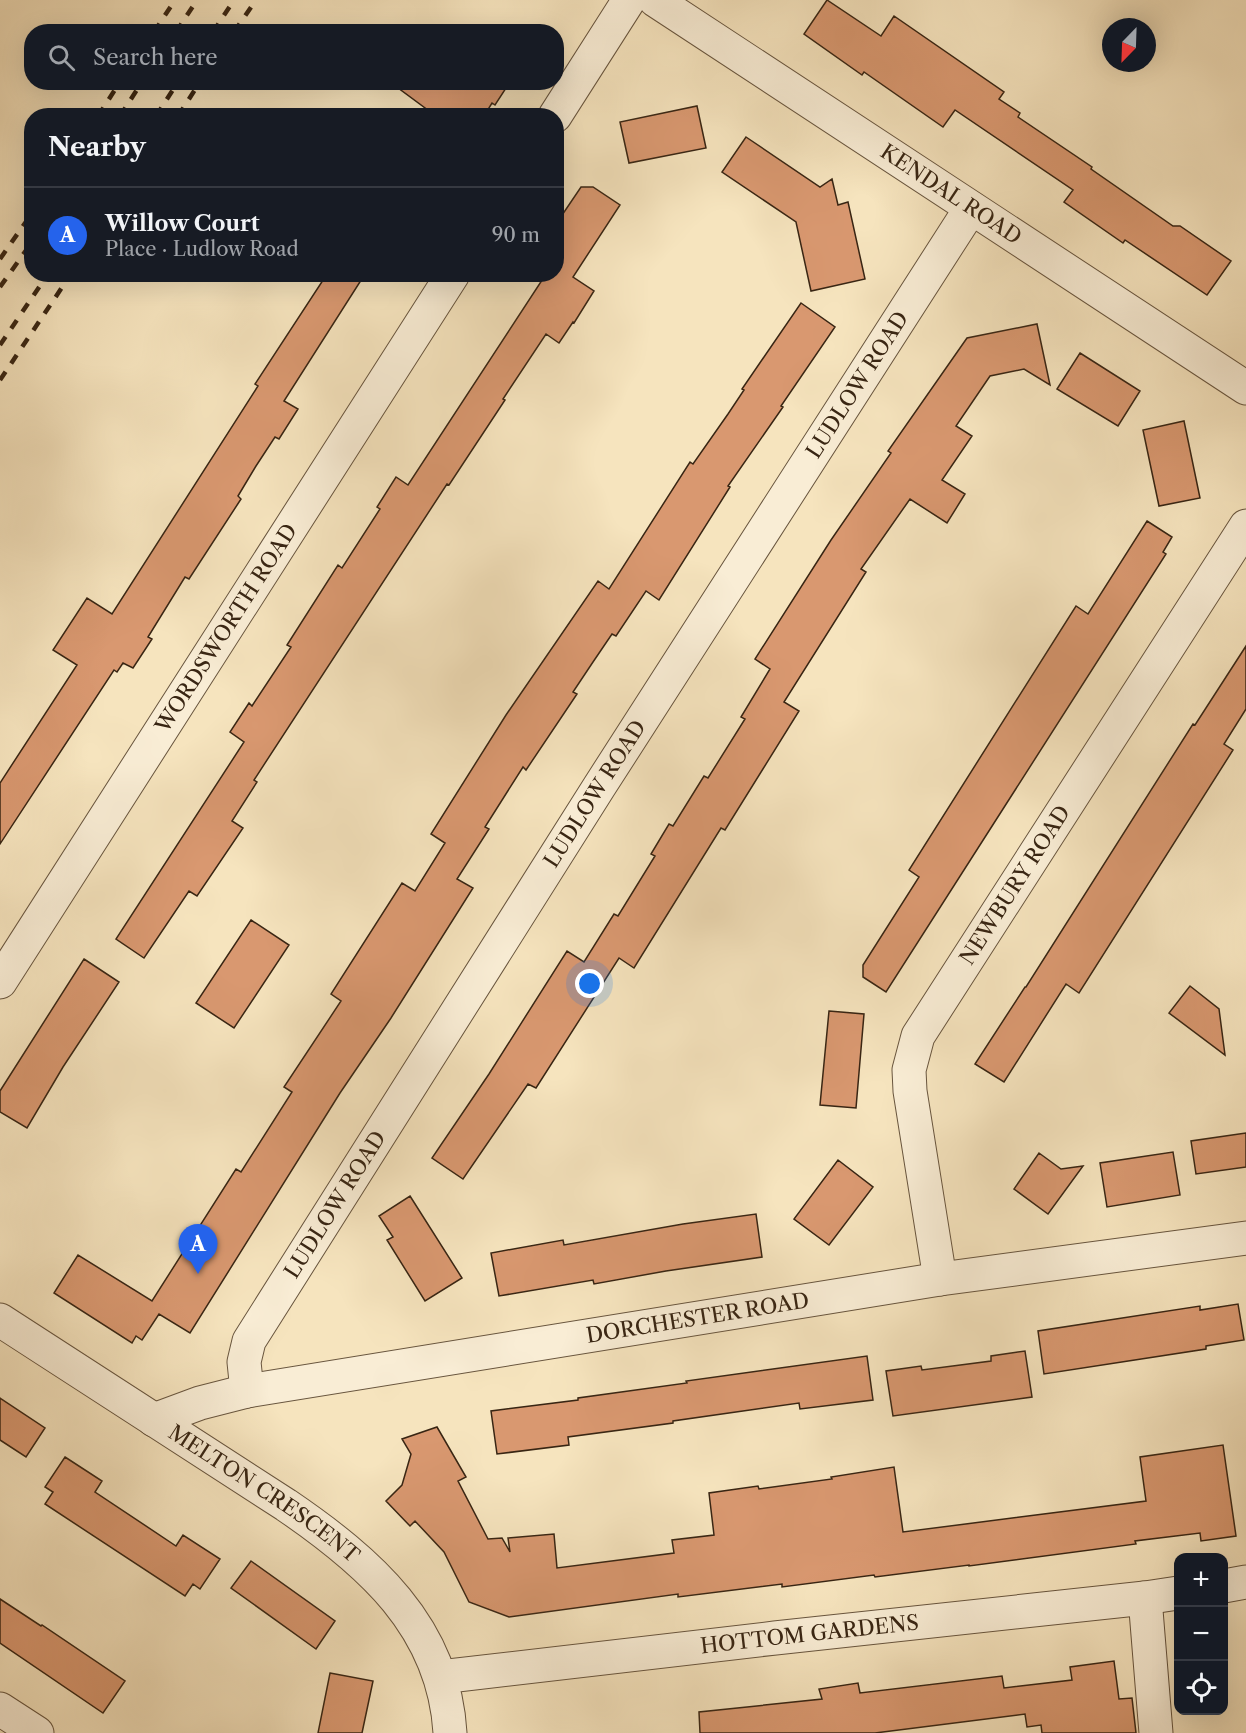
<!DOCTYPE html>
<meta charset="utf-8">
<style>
:root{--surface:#171b24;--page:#242831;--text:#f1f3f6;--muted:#9ea1a6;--line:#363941;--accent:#2563eb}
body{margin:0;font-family:"Libre Caslon Text",serif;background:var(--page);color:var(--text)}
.controls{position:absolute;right:18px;bottom:18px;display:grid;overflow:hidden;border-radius:12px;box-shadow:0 6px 24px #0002}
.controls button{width:54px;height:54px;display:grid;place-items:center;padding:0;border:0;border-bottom:2px solid var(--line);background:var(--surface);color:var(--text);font:30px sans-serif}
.compass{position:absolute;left:1102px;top:18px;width:54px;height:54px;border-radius:50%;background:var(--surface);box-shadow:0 6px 24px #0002;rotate:203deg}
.you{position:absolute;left:590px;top:984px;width:21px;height:21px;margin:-15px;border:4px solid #fff;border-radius:50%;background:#1a73e8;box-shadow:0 0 0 9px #1a73e833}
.badge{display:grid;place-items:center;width:39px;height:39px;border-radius:50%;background:var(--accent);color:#fff;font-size:20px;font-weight:700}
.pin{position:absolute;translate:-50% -50px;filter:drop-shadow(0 2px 3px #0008)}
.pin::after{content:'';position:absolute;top:32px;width:21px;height:18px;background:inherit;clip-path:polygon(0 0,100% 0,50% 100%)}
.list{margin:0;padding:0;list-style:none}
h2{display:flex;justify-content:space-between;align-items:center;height:78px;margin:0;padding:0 24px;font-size:26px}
h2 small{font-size:20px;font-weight:400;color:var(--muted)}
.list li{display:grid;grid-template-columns:39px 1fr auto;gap:18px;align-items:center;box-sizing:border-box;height:96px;padding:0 24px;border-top:2px solid var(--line)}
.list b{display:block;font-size:22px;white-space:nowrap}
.list p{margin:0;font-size:20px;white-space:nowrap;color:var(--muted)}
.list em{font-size:20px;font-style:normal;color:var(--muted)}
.icon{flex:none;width:33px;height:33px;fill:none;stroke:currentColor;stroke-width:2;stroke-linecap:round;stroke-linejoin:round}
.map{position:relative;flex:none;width:1246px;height:1733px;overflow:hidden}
.search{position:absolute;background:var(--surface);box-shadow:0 6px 24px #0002;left:24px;top:24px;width:540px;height:66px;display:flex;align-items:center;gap:15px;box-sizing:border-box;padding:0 21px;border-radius:24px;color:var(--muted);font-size:22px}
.panel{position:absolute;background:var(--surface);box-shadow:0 6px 24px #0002;left:24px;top:108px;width:540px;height:174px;border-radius:24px}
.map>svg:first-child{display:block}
.building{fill:#d99870;stroke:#382513;stroke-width:1.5}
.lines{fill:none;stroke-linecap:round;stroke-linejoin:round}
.minor-casing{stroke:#68553e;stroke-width:35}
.minor{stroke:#f9edd5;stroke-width:33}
.rail{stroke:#382513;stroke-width:4.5;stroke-dasharray:10 10;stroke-linecap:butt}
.labels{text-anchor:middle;stroke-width:4.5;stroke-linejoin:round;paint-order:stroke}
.street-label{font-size:21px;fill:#382513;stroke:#f9edd5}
</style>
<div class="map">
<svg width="1246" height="1733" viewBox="0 0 1246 1733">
<rect width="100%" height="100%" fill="#f6e4be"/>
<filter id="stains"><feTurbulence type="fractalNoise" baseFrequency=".00333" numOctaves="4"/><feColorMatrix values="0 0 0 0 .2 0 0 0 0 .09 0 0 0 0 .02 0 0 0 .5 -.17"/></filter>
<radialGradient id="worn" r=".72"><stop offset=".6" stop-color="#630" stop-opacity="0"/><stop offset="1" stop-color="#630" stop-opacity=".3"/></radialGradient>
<!-- building -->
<path class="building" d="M827,0L881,36L894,16L1004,92L999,99L1020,113L1018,117L1092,167L1091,169L1173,226H1180L1231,261L1207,295L1125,240L1123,243L1064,202L1073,190L955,110L943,127L864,72L862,75L804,34Z
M390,82H510L495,105L492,103L484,116H436Z
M697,106L706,148L629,163L620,122Z
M746,137L820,187L832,179L838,205L848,202L865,279L811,291L796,222L722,172Z
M581,187H593L620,205L573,277L594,291L574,323L573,322L559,343L546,334L503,399L505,400L449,485L447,484L254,780L257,782L232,821L243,828L197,896L189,891L144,958L116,939L244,742L230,732L249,703L252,706L291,647L287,645L338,565L342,568L380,509L377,507L396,477L408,485L546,274H556V224Z
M327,274H365L284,401L298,409L279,439L275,437L256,466L238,496L241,499L189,579L185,577L148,637L152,639L133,668L123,663L117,672L114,670L0,844V783L77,665L53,650L87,598L112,614L258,386L255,384Z
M801,303L835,327L781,406L783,407L728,486L730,487L659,600L646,591L616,636L612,634L593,662L573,692L577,694L526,770L523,767L485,827L489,829L457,879L473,888L391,1018L340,1093L190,1333L159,1314L142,1340L136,1336L132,1343L54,1293L78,1255L152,1301L236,1169L241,1172L292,1092L284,1087L341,1001L331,994L402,883L415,891L445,843L431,834L506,715L598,581L609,589L690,462L693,464L728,414L744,390L742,389Z
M1037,324L1050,385L1024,369L990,376L956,426L972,436L942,480L965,494L947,523L910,499L861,569L866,572L784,702L799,711L725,830L721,828L634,968L619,958L536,1088L528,1084L463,1179L432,1158L489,1074L567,951L584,962L614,914L618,916L655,856L651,854L669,824L673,826L704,776L708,778L745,719L741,717L770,669L755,659L831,540L891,453L888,451L967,338Z
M1080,353L1140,391L1118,426L1057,389Z
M1184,421L1200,498L1159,506L1143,430Z
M1147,521L1172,537L1163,552L1166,554L886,992L863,977V965L919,877L909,870L1076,606L1088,614Z
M1246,646V709L1224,744L1233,750L1079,993L1066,984L1004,1082L975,1064L1025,987H1026L1193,724L1195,725Z
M251,920L289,945L234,1028L196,1003Z
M84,959L119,982L63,1067L27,1128L0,1112V1091Z
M1190,986L1219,1009L1225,1055L1169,1013Z
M829,1011L864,1014L856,1108L820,1105Z
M1246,1133V1167L1196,1174L1191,1141Z
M1173,1152L1180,1195L1107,1207L1100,1163Z
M1039,1153L1061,1169L1083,1166L1048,1214L1014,1189Z
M838,1160L873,1187L829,1245L794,1219Z
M410,1196L462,1278L425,1301L387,1240L393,1237L379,1216Z
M756,1214L762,1257L666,1271L594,1284L593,1280L499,1296L491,1253L563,1240L564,1245L683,1224Z
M1238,1304L1244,1340L1206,1346V1349L1044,1374L1038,1331L1200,1306V1310Z
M1025,1351L1032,1397L893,1416L886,1371L921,1366L922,1370L991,1361V1356Z
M867,1356L873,1400L800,1409L799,1403L673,1421V1423L568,1437L569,1445L497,1454L491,1411L578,1400V1398L687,1383L686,1381Z
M0,1398L45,1428L26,1457L0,1440Z
M437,1427L466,1477L458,1481L488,1539L502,1538L510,1552L508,1538L554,1534L557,1568L674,1553L672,1540L714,1535L709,1493L758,1486L759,1489L832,1479L831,1477L894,1467L903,1532L1146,1501L1140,1457L1223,1445L1236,1536L1201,1541L1200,1533L1135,1541L1136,1544L969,1566V1565L875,1577L874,1575L782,1587V1584L678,1597V1594L509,1617L469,1602L444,1552L415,1521L410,1526L386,1501L402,1485L411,1454L402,1439Z
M65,1457L102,1481L95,1492L176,1546L183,1535L220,1559L200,1589L193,1584L185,1596L45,1504L53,1492L45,1487Z
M251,1561L335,1621L316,1649L231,1588Z
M0,1599L41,1626L42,1625L125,1681L103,1713L0,1643Z
M1114,1661L1119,1699L1132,1698L1136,1733H1042L1041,1725L1027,1727L1025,1714L875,1733H700L699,1712L822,1699L819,1689L858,1683L860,1693L1002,1676L1004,1688L1072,1680L1070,1667Z
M330,1673L373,1681L362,1733H318Z"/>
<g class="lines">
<!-- minor casing -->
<g class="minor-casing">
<g id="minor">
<path id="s1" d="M655,0L1246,388"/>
<path d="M555,116L629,0"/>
<path id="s2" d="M0,982L453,274"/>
<path id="s3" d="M940,1279L910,1091L909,1070L918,1036L1246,526"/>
<path id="s4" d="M0,1320L286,1505C368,1561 444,1626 450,1733"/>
<path id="s5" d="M247,1391L244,1362L249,1341L599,787L971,208"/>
<path id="s6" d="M154,1420L200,1403L247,1391L940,1279L1246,1238"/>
<path d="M1224,1586L1246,1582"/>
<path d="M1145,1598L1156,1733"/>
<path id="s7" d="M440,1677L775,1638L1145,1598L1178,1593"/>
<path d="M0,1709L37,1733"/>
</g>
</g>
<!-- minor -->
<use href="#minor" class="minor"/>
<!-- rail -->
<path class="rail" d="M154,32L175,0
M176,32L197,0
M213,32L234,0
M234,32L256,0
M98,116L120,82
M120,116L142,82
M156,116L178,82
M178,116L200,82
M0,259L32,213
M0,287L32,242
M0,345L48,274
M0,380L71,274"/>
</g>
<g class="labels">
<!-- street labels -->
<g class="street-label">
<text dy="7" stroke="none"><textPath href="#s1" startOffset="354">KENDAL ROAD</textPath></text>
<text dy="7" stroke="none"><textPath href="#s5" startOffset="1184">LUDLOW ROAD</textPath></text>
<text dy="7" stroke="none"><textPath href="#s2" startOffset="420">WORDSWORTH ROAD</textPath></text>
<text dy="7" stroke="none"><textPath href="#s5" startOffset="698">LUDLOW ROAD</textPath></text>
<text dy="7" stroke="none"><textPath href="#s3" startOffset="426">NEWBURY ROAD</textPath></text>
<text dy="7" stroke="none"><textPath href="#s5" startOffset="212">LUDLOW ROAD</textPath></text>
<text dy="7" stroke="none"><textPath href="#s6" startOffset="554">DORCHESTER ROAD</textPath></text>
<text dy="7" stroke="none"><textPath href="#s4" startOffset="316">MELTON CRESCENT</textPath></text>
<text dy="7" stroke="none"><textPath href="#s7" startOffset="372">HOTTOM GARDENS</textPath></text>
</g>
</g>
<rect width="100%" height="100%" filter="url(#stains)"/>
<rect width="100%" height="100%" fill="url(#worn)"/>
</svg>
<div class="controls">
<button>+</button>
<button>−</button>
<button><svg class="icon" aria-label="locate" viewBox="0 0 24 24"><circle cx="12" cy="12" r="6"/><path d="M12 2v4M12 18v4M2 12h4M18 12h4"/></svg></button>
</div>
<svg class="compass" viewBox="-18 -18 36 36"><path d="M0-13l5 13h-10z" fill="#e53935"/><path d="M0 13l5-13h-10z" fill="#9ea1a6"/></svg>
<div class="you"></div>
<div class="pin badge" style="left:198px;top:1274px">A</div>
<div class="search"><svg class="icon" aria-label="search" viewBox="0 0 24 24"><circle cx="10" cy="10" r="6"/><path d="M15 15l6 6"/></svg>Search here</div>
<section class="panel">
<h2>Nearby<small></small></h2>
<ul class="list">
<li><span class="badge">A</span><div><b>Willow Court</b><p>Place · Ludlow Road</p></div><em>90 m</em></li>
</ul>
</section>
</div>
